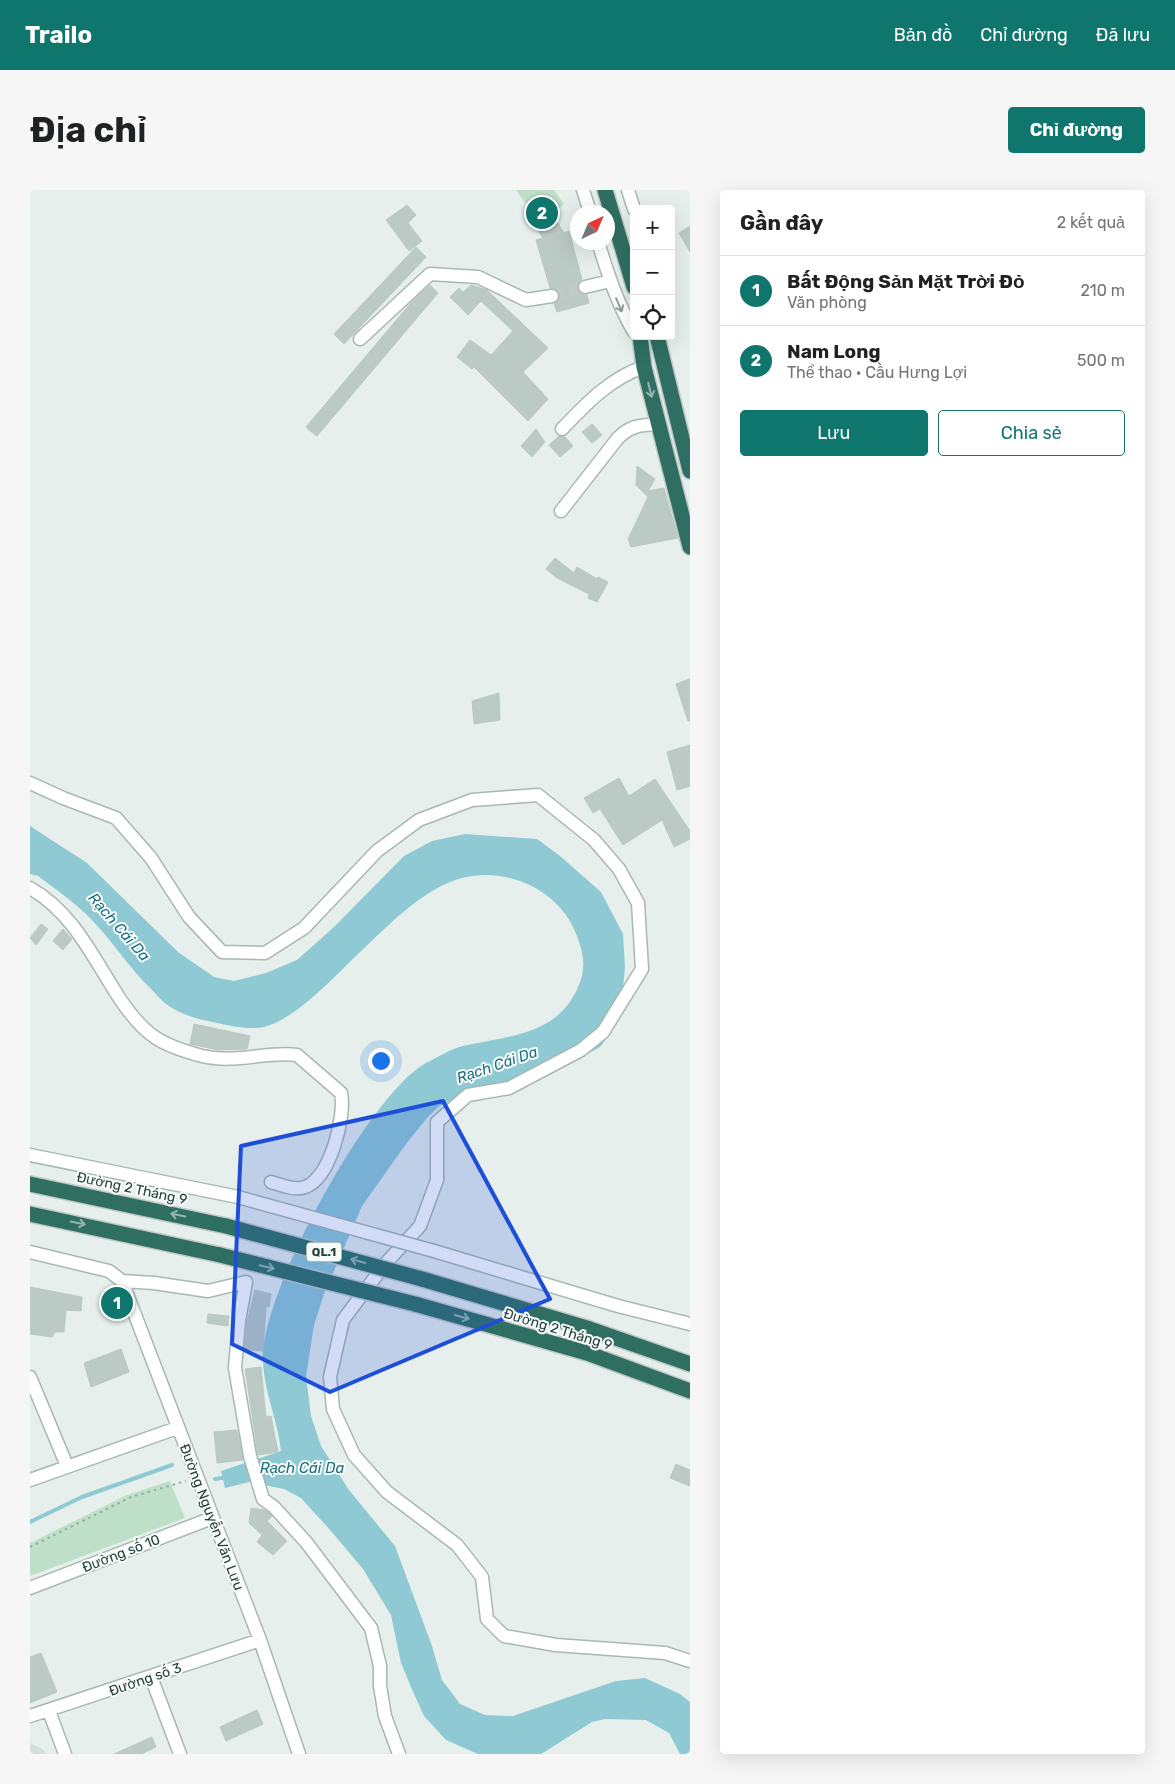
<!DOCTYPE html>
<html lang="vi">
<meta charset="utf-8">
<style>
:root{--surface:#fff;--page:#f6f6f6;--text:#202124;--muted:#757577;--line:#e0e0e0;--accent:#0f766e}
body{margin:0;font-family:Rubik,sans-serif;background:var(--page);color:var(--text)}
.controls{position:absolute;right:15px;top:15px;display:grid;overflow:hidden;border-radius:5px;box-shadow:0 5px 20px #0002}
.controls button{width:45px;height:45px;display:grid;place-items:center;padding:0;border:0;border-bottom:1px solid var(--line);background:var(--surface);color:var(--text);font:25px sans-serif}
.compass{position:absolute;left:540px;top:15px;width:45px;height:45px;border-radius:50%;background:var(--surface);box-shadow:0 5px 20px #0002;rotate:44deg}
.you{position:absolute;left:350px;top:870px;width:18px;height:18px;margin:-12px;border:4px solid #fff;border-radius:50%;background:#1a73e8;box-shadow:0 0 0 8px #1a73e833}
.badge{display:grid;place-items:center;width:32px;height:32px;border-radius:50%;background:var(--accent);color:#fff;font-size:16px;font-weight:700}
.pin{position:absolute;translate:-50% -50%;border:2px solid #fff;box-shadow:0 1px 5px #0006}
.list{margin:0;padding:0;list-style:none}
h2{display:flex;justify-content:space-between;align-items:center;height:65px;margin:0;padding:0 20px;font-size:21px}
h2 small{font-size:16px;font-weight:400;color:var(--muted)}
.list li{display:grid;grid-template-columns:32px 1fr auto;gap:15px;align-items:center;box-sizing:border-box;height:70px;padding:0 20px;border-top:1px solid var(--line)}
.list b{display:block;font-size:19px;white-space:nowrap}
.list p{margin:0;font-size:16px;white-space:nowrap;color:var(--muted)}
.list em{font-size:16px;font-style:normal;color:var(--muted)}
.actions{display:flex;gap:10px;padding:15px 20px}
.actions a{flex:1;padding:11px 0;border:1px solid var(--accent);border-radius:5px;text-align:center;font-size:18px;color:var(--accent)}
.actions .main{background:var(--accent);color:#fff}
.icon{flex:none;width:28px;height:28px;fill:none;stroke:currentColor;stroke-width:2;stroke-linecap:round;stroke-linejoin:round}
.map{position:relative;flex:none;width:660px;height:1564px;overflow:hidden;border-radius:5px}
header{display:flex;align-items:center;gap:30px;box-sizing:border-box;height:70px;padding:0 25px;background:var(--accent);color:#fff}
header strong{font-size:24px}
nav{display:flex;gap:28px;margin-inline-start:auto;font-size:18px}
.intro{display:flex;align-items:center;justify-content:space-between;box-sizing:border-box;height:120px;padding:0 30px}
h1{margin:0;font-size:35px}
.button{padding:12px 22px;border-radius:5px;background:var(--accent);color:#fff;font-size:18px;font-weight:700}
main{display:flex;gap:30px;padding:0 30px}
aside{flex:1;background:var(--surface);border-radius:5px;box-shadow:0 5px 20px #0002}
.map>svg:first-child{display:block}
.built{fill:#d4dfda}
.green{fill:#bfe0c8}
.water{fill:#8ec9d4}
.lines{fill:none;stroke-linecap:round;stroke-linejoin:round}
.stream{stroke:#8ec9d4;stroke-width:4}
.building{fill:#bbcac4;stroke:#b8c9c2}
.minor-tunnel{stroke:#bfccc8;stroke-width:12;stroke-dasharray:12 6;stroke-linecap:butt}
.minor-casing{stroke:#a8b8b2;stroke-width:15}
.highway-casing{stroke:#c2cac8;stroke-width:18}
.path{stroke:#86b3a5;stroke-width:2;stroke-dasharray:2.5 4;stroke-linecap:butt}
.minor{stroke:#fff;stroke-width:12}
.highway{stroke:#2f6f62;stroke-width:15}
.minor-bridge-casing{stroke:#a8b8b2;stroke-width:15;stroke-linecap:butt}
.highway-bridge-casing{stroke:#c2cac8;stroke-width:18;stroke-linecap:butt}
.minor-bridge{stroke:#fff;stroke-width:12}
.highway-bridge{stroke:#2f6f62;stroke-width:15}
.oneway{stroke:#92a09c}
.oneway2{stroke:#93b5ae}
.marked{fill:#1d4ed8;fill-opacity:0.2;stroke:#1d4ed8;stroke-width:4;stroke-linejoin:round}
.labels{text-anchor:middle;stroke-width:4;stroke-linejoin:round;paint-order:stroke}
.shield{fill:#f7fbf9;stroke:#637a73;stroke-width:1}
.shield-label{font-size:12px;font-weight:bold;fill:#24423a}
.street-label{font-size:14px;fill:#24423a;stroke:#f7fbf9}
.water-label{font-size:15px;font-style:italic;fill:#1c6f80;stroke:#f7fbf9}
</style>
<header>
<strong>Trailo</strong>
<nav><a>Bản đồ</a><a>Chỉ đường</a><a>Đã lưu</a></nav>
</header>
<div class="intro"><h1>Địa chỉ</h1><a class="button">Chỉ đường</a></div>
<main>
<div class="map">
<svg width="660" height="1564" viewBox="0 0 660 1564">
<rect width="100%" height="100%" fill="#e6efeb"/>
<!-- built -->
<path class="built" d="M0,1553L14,1560L15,1564H0Z"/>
<!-- green -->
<path class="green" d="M486,0H524L534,14L509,32Z
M140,1291L155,1328L0,1386V1353L97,1305Z"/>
<!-- water -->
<path class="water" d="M0,636L57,673L148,762L184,787L204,791L236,783L267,770L304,737L374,666L402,651L435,644L507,649L530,666L571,702L593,744L595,776L592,810L584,838L570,857L536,875L460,901L422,910L408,917L397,928L376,954L332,1016L294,1104L284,1135L276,1186L281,1226L291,1256L319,1300L365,1356L402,1456L412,1490L430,1514L455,1525L483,1526L586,1491L615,1488L650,1504L660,1512V1564H650L639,1543L616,1530L575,1529L562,1532L511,1564H448L416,1550L394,1526L381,1497L371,1473L361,1425L333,1379L301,1341L271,1308L254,1299L219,1292L195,1298L191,1281L251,1261C248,1230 233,1200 233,1168C231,1103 339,904 396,873C408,867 421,859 433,856C481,845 530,846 550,792C556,776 553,762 547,746C531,701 478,676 432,688C392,699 359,735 329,763C306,785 265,830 234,837C219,840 201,836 187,833C172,830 155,826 142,818C134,814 128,806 122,800C98,777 80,747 56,724C41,710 24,698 8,686L0,684Z"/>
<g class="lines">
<!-- stream -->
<path class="stream" d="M185,1289L197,1287
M0,1332L52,1307L142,1275"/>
</g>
<!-- building -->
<path class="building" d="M377,15L386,25L378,33L392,51L379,61L356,30Z
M523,25L534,43L539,41L552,89L547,94V99L552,105H557L559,113L527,122L524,114L529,109L530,104L525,99L520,98L506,50L513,48L505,36Z
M660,36V62L649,43Z
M386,57L396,67L314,154L304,144Z
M400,95L408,103L287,246L279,240L276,237L380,114Z
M441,95L457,100L518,158L493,182L518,209L498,231L444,177L442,179L427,167L440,150L461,165L483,141L451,111L438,125L420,107L429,98L433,102Z
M562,234L572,245L562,253L552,242Z
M506,239L515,252L502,267L491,256Z
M529,246L535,247L543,256L530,267L519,255Z
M607,276L625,289L618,301L634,298L648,348L601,357L598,349L618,307L606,295Z
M525,368L544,383L547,377L567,389L568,387L578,392L567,412L558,408L559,404L527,388L516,379Z
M660,489V531H658L646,494Z
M469,503L470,530L444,534L442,511Z
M660,555V596L647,600L637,562Z
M589,588L599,606L625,589L660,641V649L644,657L632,630L593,655L570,619L563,623L554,608Z
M11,734L18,739L6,755L0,748Z
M33,739L42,749L33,760L23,751Z
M164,834L220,846L217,859L188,860L160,854Z
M0,1097L52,1107L51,1121L36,1120L34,1142H25L22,1147L0,1144Z
M225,1100L241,1104L239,1117L236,1116L233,1161L215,1160L217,1132Z
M178,1124L199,1126L198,1136L177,1133Z
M91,1159L99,1182L61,1197L54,1173Z
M231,1177L236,1227L241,1226L248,1262L228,1265L215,1179Z
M207,1240L213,1270L187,1273L184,1242Z
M646,1274L660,1280V1296L640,1288Z
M221,1318L234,1320L239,1323L242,1326L237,1331L257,1351L243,1365L227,1352L232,1345L219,1333Z
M11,1463L27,1502L0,1513V1467Z
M227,1520L233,1534L196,1551L190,1537Z
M122,1547L126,1557L111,1564H84Z"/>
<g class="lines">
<!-- minor-tunnel -->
<path class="minor-tunnel" d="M522,106L555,97"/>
<!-- minor casing -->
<g class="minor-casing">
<path id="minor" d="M553,0L560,22
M598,0L604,19
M568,52C578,84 587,113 604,142
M555,97L580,91
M330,149L400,84L448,87L496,110L522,106
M532,239C556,214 580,188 614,177
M531,321L588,248C601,235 611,235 629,234
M0,593L33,608L86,628L121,668L159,727L192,762L235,763L274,738L347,661L389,630L442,610L508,605L564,650L589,679L608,713L612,779L573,842L551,860L479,898L438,905L407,932V990L390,1036L355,1074L313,1130L300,1187L303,1219L324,1265L357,1302L427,1355L452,1387L457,1429L474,1446L526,1455L635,1463L660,1471
M0,698C44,723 63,768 90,809C100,824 111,838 126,848C140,857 157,862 172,866C205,874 237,861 267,865L311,903C316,926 300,989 275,997C265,1001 251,995 241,992
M0,965L208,1007
M404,1061L588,1116L660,1134
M0,1062L79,1081L92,1091L124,1093L178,1101L216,1092L209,1131L205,1178L220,1266L233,1309L244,1317L276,1352L341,1438L350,1476V1496L355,1526L369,1564
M92,1091L230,1450L269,1564
M0,1187L37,1276
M0,1290L147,1238
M0,1398L182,1328
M121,1487L150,1564
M19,1521L35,1564
M0,1526L230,1450"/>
</g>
<!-- highway casing -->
<g class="highway-casing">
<path id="highway" d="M575,0L604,97
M610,146L614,177L660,357
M627,146L660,281
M0,994L196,1036
M0,1024L190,1065
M392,1089L560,1139L660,1174
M385,1114L557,1163L660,1201"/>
</g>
<!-- path -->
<path class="path" d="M0,1357L101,1307L156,1291"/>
<!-- minor -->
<use href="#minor" class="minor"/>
<!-- highway -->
<use href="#highway" class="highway"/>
<!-- minor-bridge casing -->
<g class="minor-bridge-casing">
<path id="minor-bridge" d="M208,1007L404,1061"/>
</g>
<!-- highway-bridge casing -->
<g class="highway-bridge-casing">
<path id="highway-bridge" d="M196,1036L392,1089
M190,1065L385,1114"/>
</g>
<!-- minor-bridge -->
<use href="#minor-bridge" class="minor-bridge"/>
<!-- highway-bridge -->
<use href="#highway-bridge" class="highway-bridge"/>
</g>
<!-- one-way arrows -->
<defs><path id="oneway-shaft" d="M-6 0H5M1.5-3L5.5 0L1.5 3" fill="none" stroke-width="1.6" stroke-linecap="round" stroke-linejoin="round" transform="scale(1.25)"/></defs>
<use class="oneway" href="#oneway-shaft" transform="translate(589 115) rotate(67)"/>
<g class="oneway2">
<use href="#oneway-shaft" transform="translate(620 200) rotate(76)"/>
<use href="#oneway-shaft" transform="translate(148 1025) rotate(-168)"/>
<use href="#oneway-shaft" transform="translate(48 1033) rotate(12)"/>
<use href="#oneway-shaft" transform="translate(328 1071) rotate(-165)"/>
<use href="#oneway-shaft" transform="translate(237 1077) rotate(14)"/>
<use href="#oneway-shaft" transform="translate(432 1127) rotate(16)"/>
</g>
<!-- marked area -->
<path class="marked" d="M413,911L520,1109L300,1202L202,1154L211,956Z"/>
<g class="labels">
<!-- shield labels -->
<rect class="shield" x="276.5" y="1052.5" width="35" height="19" rx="4"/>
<g class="shield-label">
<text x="294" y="1066">QL.1</text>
</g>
<!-- street labels -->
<g class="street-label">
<text transform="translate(102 998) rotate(12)" y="5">Đường 2 Tháng 9</text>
<text transform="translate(528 1139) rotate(17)" y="5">Đường 2 Tháng 9</text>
<text transform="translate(182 1327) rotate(69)" y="5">Đường Nguyễn Văn Lưu</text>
<text transform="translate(91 1363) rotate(-21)" y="5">Đường số 10</text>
<text transform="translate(115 1489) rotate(-19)" y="5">Đường số 3</text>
</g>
<!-- water labels -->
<g class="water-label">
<text transform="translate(89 737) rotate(49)" y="5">Rạch Cái Da</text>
<text transform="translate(467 875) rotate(-19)" y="5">Rạch Cái Da</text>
<text x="272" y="1283">Rạch Cái Da</text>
</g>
</g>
</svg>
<div class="controls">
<button>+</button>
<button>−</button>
<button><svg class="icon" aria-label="locate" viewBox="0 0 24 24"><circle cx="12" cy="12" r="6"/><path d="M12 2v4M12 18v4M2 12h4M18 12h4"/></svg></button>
</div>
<svg class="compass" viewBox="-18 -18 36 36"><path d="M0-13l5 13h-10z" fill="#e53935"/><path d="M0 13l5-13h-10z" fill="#757577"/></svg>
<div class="you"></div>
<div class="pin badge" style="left:87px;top:1113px">1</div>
<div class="pin badge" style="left:512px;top:23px">2</div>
</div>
<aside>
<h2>Gần đây<small>2 kết quả</small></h2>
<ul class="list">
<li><span class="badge">1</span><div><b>Bất Động Sản Mặt Trời Đỏ</b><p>Văn phòng</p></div><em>210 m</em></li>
<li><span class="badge">2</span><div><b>Nam Long</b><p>Thể thao · Cầu Hưng Lợi</p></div><em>500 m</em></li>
</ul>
<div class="actions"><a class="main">Lưu</a><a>Chia sẻ</a></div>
</aside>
</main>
